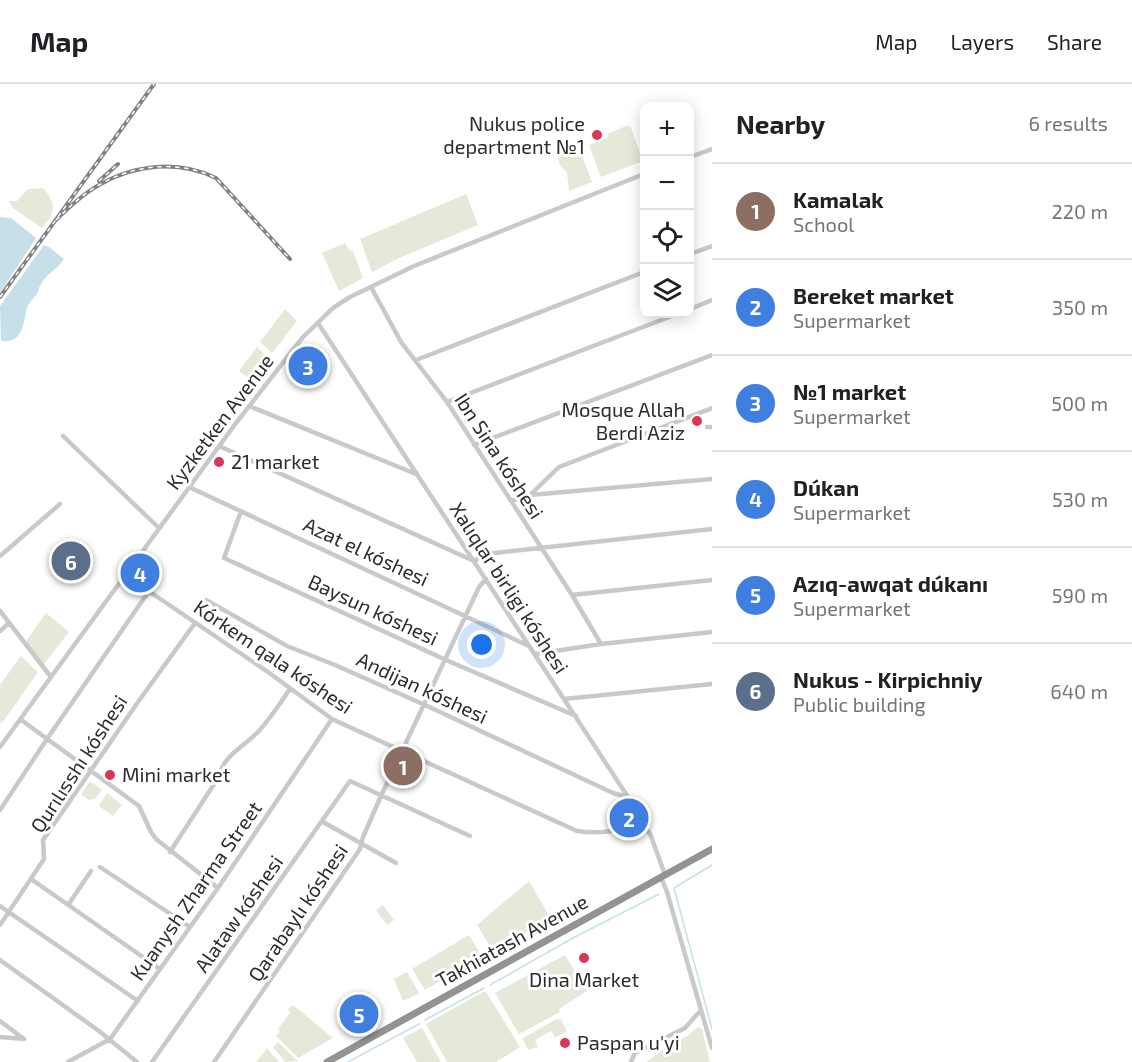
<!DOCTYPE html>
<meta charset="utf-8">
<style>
:root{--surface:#fff;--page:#f6f6f6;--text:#202124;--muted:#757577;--line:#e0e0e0;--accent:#da3655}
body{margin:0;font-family:"Exo 2",sans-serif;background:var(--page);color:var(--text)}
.controls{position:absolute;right:18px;top:18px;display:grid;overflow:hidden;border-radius:12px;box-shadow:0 3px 15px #0003}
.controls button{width:54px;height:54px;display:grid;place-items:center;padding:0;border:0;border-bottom:2px solid var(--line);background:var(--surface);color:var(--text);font:30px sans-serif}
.you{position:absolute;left:482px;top:561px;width:21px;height:21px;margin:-15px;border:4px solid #fff;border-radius:50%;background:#1a73e8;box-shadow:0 0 0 9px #1a73e833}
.badge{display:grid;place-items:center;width:39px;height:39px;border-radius:50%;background:var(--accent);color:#fff;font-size:20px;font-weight:700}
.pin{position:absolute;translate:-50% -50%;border:3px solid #fff;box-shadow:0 2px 6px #0006}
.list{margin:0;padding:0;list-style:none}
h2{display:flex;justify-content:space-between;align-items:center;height:78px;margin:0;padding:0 24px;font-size:26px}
h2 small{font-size:20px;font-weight:400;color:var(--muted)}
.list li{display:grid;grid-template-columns:39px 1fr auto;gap:18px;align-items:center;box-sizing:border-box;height:96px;padding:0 24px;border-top:2px solid var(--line)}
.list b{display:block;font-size:22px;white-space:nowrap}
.list p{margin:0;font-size:20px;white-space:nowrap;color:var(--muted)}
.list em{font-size:20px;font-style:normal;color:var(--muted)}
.icon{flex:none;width:33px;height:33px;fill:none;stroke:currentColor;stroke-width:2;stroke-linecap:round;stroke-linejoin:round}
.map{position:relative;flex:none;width:712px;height:978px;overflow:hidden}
header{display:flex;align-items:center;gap:36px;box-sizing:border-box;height:84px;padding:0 30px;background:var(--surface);border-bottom:2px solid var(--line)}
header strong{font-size:28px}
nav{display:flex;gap:33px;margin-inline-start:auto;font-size:21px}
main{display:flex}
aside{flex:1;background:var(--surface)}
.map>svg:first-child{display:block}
.green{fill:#e4e9da}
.water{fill:#c6dfe8}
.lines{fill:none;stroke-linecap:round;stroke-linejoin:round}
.stream{stroke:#c6dfe8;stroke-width:1.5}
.minor{stroke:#c9c9c9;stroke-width:4.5}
.highway{stroke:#939393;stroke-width:7}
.rail-casing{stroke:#818181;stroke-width:4}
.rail{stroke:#fff;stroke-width:1.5;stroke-dasharray:4.5;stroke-linecap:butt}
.poi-dot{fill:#da3655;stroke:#fff;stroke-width:2}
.labels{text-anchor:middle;stroke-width:6;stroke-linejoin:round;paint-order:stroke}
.poi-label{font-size:20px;fill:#2c2c2c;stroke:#fff;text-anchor:start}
.street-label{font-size:20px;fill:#2c2c2c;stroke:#fff}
</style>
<header>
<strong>Map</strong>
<nav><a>Map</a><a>Layers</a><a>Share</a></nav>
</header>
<main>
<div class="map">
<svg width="712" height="978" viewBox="0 0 712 978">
<rect width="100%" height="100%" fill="#fff"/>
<!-- green -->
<path class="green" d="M628,41L631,44L643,77L601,93L589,61L609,53L608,50Z
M579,63L592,98L569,107L567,88L561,83L558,75L560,71Z
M43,104C57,121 56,127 42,144L13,124L9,117H17L28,105Z
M466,110L478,141L399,174L372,188L360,155Z
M345,159L349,166L353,167L363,194L339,207L322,169Z
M285,225L297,237L272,269L260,258Z
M257,263L269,275L251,296L239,287Z
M46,529L69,548L43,581L26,557Z
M21,572L38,588L2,639L0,638V601Z
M90,697L102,706L95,715L89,716L81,710Z
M107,709L122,721L113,732L99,722Z
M529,797L548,830V836L493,867L477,841Z
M383,821L394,836L387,841L376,826Z
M469,851L482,873L425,906L412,885Z
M565,871L587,907L559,925L560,928L519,950L495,909Z
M407,888L419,909L403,917L394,895Z
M483,908H486L520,963L496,978H447L426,940Z
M293,921L333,954L298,974L276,952L280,947L278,945L290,929L288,925Z
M557,935L561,936L567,947L555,954L551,947L535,956L538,963L528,966L523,956V954Z
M698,943L702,945L710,978H646L674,958L687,952Z
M422,944L441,978H417L403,954Z
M278,958L298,977L285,978L273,963Z
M267,964L279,978H256Z"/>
<!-- water -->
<path class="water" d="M0,133L11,134L36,154L0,209Z
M44,161L49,163L64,175C58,185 46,190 41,200C39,202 39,206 38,208C35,214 29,218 27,224C23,238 24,260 1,257L0,222Z"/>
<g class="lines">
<!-- stream -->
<path class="stream" d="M712,781L674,804L712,945
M490,901L571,855L659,810
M425,936L484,904
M348,978L419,940"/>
<!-- minor -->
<path class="minor" d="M690,73L712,65
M690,170L712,162
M371,203L401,258L447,318L572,511L601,560
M690,225L712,216
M318,239L628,713L651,752L665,791
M416,276L644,188
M447,318L677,230
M249,322L416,390
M707,343H712
M63,352L159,444
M474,361L712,271
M219,362L474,477L486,470L712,445
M189,403L529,562
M530,411L559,383L712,324
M511,417L530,411L712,395
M241,427L224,474L446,576L576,632
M0,472L60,420
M125,491L268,588L332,635L577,747C601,750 619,748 642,737
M572,511L712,496
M206,516L287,562L335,581L425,621L613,709L628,713
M0,527L51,593
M0,547L9,539
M535,570L601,560L712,548
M564,615L712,600
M20,635L139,722L151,748L156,755L218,804
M0,663L236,339L303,253L333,224L350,213L414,182L644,90
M0,726L47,655L149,507
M323,738L396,779
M170,768L218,694C223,672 243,663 258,648C270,635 280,619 290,605
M100,783L190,843
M661,793L667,808L712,964
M31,795L160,885
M68,821L91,787
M0,822L138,917
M0,841L44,775L43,756L138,618L195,539
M0,876L99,947L137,978
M0,937L24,955L0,953
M68,978L110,955L218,804L332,635
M152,978L350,697L470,752
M214,978L360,765L363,753L381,712L479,503L486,495
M631,978L635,969L685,944L701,926"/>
<!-- highway -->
<path class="highway" d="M327,978L712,765"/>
<!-- rail casing -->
<g class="rail-casing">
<path id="rail" d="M99,97L118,80
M56,136C69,123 83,110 99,101C135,80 179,76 216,94L290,175
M0,213L154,0"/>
</g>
<!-- rail -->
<use href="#rail" class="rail"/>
</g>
<!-- markers -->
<g class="poi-dot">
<circle cx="597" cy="51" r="6"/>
<circle cx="697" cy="337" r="6"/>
<circle cx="219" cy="378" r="6"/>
<circle cx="110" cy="691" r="6"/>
<circle cx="584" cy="874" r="6"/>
<circle cx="565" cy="959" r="6"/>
</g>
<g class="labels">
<!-- poi labels -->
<g class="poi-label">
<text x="585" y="47" text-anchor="end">Nukus police<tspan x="585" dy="23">department №1</tspan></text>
<text x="685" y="333" text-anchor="end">Mosque Allah<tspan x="685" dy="23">Berdi Aziz</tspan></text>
<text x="231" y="385">21 market</text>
<text x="122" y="698">Mini market</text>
<text x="584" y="903" text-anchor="middle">Dina Market</text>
<text x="577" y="966">Paspan u'yi</text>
</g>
<!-- street labels -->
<g class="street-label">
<text transform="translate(220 338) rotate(-53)" y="7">Kyzketken Avenue</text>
<text transform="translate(499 372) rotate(57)" y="7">Ibn Sina kóshesi</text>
<text transform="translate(366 468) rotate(25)" y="7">Azat el kóshesi</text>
<text transform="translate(509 504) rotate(57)" y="7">Xalıqlar birligi kóshesi</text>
<text transform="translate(373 526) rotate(25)" y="7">Baysun kóshesi</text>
<text transform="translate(273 573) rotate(34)" y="7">Kórkem qala kóshesi</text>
<text transform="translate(422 604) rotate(25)" y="7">Andijan kóshesi</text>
<text transform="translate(79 680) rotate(-57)" y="7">Qurılısshı kóshesi</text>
<text transform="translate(196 807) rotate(-55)" y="7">Kuanysh Zharma Street</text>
<text transform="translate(298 829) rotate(-56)" y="7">Qarabaylı kóshesi</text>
<text transform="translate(239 830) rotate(-55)" y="7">Alataw kóshesi</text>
<text transform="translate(512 857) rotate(-29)" y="7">Takhiatash Avenue</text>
</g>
</g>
</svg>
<div class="controls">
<button>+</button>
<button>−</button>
<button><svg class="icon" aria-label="locate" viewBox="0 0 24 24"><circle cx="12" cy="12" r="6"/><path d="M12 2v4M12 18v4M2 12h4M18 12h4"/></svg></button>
<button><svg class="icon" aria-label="layers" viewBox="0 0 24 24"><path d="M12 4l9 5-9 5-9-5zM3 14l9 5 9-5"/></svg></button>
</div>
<div class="you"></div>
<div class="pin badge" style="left:403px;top:682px;background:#8d6e63">1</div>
<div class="pin badge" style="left:629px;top:734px;background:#3f7fe0">2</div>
<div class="pin badge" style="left:308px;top:282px;background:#3f7fe0">3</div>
<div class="pin badge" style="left:140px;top:489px;background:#3f7fe0">4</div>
<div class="pin badge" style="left:359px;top:930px;background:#3f7fe0">5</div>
<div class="pin badge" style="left:71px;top:477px;background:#5c6f8a">6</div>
</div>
<aside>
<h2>Nearby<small>6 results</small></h2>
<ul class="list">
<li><span class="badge" style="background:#8d6e63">1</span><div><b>Kamalak</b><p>School</p></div><em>220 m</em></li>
<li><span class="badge" style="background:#3f7fe0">2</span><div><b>Bereket market</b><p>Supermarket</p></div><em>350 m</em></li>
<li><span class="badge" style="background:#3f7fe0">3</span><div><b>№1 market</b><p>Supermarket</p></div><em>500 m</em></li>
<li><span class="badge" style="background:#3f7fe0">4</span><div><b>Dúkan</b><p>Supermarket</p></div><em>530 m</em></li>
<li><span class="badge" style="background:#3f7fe0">5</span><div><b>Azıq-awqat dúkanı</b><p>Supermarket</p></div><em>590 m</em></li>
<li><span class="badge" style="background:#5c6f8a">6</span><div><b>Nukus - Kirpichniy</b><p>Public building</p></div><em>640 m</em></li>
</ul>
</aside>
</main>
